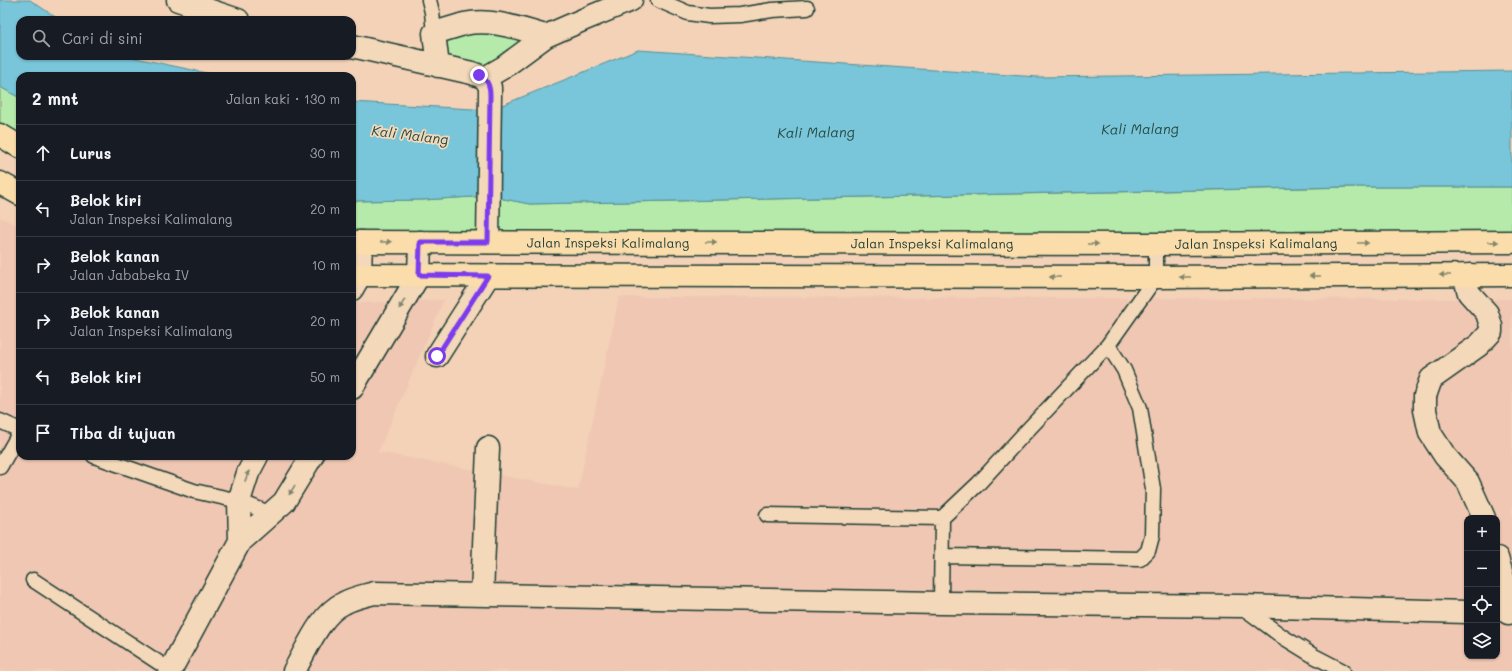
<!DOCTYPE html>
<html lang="id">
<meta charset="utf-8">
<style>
:root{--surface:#171b24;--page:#242831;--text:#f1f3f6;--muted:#9ea1a6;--line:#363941}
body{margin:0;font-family:Mali,sans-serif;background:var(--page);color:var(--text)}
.controls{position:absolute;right:12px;bottom:12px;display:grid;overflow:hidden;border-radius:8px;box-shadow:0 1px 3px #0004}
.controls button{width:36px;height:36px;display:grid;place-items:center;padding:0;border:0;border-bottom:1px solid var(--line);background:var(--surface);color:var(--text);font:20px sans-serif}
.stop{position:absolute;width:12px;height:12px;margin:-9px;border:3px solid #7c3aed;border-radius:50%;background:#fff}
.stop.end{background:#7c3aed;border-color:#fff;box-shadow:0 1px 4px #0008}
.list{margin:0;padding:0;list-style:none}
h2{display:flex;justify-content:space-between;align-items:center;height:52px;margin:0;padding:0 16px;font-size:17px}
h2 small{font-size:13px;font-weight:400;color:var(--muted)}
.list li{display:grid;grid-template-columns:26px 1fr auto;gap:12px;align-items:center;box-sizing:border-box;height:56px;padding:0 16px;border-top:1px solid var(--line)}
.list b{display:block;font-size:15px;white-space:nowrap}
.list p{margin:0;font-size:13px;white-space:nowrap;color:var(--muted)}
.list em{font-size:13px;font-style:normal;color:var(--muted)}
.icon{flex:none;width:22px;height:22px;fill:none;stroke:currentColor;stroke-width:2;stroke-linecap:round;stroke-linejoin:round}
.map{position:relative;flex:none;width:1512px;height:671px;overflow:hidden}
.search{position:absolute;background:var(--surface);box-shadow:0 1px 3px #0004;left:16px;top:16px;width:340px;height:44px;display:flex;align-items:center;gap:10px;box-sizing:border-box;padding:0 14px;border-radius:12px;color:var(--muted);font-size:15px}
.panel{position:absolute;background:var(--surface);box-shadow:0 1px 3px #0004;left:16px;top:72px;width:340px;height:388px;border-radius:12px}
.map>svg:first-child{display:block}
.built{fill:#f0c7b3;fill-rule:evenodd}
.green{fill:#b6eaaa;stroke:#6a946f}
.water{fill:#79c5d9;stroke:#558f97}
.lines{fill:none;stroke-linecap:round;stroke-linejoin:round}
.river{stroke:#79c5d9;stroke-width:42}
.lane-casing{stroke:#1f3d34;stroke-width:17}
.street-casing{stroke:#1f3d34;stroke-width:25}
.secondary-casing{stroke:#1f3d34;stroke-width:25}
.primary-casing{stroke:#1f3d34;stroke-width:25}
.lane{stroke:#f3d8b9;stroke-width:14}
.street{stroke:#f3d8b9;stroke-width:22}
.secondary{stroke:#f3d8b9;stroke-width:22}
.primary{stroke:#faddab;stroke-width:22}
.oneway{fill:#82856a}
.oneway2{fill:#7e8370}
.route{stroke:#7c3aed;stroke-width:5}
.labels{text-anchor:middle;stroke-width:3.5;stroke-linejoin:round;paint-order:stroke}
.street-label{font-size:13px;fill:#1f3d34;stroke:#f3d8b9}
.water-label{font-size:14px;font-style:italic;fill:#284b44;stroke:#f3d8b9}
</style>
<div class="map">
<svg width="1512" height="671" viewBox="0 0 1512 671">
<rect width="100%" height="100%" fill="#f3d2b8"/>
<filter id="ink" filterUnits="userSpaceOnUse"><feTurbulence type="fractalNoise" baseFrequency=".025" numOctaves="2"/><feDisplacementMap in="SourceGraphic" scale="8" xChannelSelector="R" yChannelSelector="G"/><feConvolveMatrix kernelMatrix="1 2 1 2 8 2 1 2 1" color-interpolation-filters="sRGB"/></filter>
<g filter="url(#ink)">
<!-- built -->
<path class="built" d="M0,217L20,227V456H352V303L444,300L378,452L578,490L619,297L1512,299V671H0ZM1467,518H1497V656H1467Z"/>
<!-- green -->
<path class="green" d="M465,24L546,36L485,78L438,66L434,33Z
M0,87L20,98V147L0,135Z
M1359,187H1512V242H352V201L423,200L489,196L530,204Z"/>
<!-- water -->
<path class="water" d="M0,0H30L60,20H20V56H126L221,76H20V98L0,87Z
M638,50L1038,77L1512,71V187H1345L529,204L489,196L423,200L352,201V102L490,110Z"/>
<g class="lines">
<!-- river -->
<path class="river" id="s1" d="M768,133L1345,127"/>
<!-- lane casing -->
<g class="lane-casing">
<path id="lane" d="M429,0L432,12L434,33
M658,0L688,13L709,16L740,15L772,10L807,8
M0,421L20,430
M94,456L194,491L239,501L271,514
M0,467L20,432
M767,515L942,518
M942,556L1140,559L1148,551L1152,536L1153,489L1140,408L1124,370L1108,345
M33,580L170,670
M941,603L942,518L979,483L1022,436L1108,345L1156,277V244
M1241,606L1283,637L1314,656L1343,671"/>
</g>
<!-- street casing -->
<g class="street-casing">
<path id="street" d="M178,0L238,20
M352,46L472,73L485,78L490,87V95L488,242
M438,66L434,33C444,30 454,27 464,24C492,18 520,29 546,36
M485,78L504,67L546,36L585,19L631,0
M1470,275L1467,286L1469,293L1487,313L1491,326V332L1479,345L1431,379L1425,396V410L1430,433L1445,456L1468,482L1484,518
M437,356L488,276
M1497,558L1506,588L1508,613
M482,595L488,448
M294,671C307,649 320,614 344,603C353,598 364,596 374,593L941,603L1241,606L1467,612"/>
</g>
<!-- secondary casing -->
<g class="secondary-casing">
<path id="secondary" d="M352,289L360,275L361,242
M352,388L419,275L420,242
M240,541L239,501L248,473L257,456
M170,671L240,541L284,502L312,456"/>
</g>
<!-- primary casing -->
<g class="primary-casing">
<g id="primary">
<path d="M0,135L20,147"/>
<path d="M0,183L20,194"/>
<path id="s2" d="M352,242L1156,244L1512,242"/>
<path d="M352,275L1156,277L1512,275"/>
</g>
</g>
<!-- lane -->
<use href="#lane" class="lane"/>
<!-- street -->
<use href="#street" class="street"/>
<!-- secondary -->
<use href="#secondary" class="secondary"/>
<!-- primary -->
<use href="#primary" class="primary"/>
</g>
<!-- one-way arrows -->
<defs><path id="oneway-solid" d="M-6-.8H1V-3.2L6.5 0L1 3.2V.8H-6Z"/></defs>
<g class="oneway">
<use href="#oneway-solid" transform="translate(386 242)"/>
<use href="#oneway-solid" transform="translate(711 242)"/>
<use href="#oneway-solid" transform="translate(1493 242)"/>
<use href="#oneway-solid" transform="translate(1363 243)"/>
<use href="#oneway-solid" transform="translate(1093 244)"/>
<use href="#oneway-solid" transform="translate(1445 275) rotate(180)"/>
<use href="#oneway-solid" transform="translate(1315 276) rotate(180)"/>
<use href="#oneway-solid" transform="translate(1055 277) rotate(-180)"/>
<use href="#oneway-solid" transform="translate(1185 277) rotate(180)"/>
</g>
<g class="oneway2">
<use href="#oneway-solid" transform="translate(402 304) rotate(121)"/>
<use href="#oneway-solid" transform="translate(247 476) rotate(-69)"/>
<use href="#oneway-solid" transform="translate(292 490) rotate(121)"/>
</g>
</g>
<g class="lines" filter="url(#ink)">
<!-- route -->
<path class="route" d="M437,356L488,276L419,275L420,242H488L490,95C490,86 488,79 479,75"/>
</g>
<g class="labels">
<!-- street labels -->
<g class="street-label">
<text dy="5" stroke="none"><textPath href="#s2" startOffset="256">Jalan Inspeksi Kalimalang</textPath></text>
<text dy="5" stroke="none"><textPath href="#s2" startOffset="580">Jalan Inspeksi Kalimalang</textPath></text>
<text dy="5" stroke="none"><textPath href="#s2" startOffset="904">Jalan Inspeksi Kalimalang</textPath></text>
</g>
<!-- water labels -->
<g class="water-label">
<text dy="5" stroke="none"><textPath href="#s1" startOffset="372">Kali Malang</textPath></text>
<text dy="5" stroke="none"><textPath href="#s1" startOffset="48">Kali Malang</textPath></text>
<text transform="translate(410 135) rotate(7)" y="5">Kali Malang</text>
</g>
</g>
</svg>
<div class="controls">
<button>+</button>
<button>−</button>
<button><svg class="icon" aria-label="locate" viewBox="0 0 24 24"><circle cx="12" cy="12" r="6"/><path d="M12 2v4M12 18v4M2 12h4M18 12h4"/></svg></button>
<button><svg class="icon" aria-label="layers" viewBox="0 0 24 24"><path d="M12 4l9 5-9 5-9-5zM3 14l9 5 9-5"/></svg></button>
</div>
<div class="stop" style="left:437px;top:356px"></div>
<div class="stop end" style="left:479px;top:75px"></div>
<div class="search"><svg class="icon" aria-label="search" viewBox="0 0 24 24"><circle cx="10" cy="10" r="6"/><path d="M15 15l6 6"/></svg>Cari di sini</div>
<section class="panel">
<h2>2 mnt<small>Jalan kaki · 130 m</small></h2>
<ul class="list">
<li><svg class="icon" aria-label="ahead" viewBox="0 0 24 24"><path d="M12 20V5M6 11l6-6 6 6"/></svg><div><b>Lurus</b></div><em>30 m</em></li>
<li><svg class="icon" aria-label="left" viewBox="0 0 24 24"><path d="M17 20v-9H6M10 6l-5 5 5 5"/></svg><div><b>Belok kiri</b><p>Jalan Inspeksi Kalimalang</p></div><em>20 m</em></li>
<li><svg class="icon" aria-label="right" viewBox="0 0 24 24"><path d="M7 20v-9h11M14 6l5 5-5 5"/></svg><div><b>Belok kanan</b><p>Jalan Jababeka IV</p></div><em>10 m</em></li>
<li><svg class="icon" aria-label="right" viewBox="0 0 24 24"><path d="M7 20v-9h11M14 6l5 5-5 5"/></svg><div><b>Belok kanan</b><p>Jalan Inspeksi Kalimalang</p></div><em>20 m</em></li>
<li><svg class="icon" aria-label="left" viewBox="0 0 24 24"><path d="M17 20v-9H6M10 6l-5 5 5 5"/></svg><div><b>Belok kiri</b></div><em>50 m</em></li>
<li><svg class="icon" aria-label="arrive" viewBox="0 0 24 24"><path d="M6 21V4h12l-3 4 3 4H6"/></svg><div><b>Tiba di tujuan</b></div></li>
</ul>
</section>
</div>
